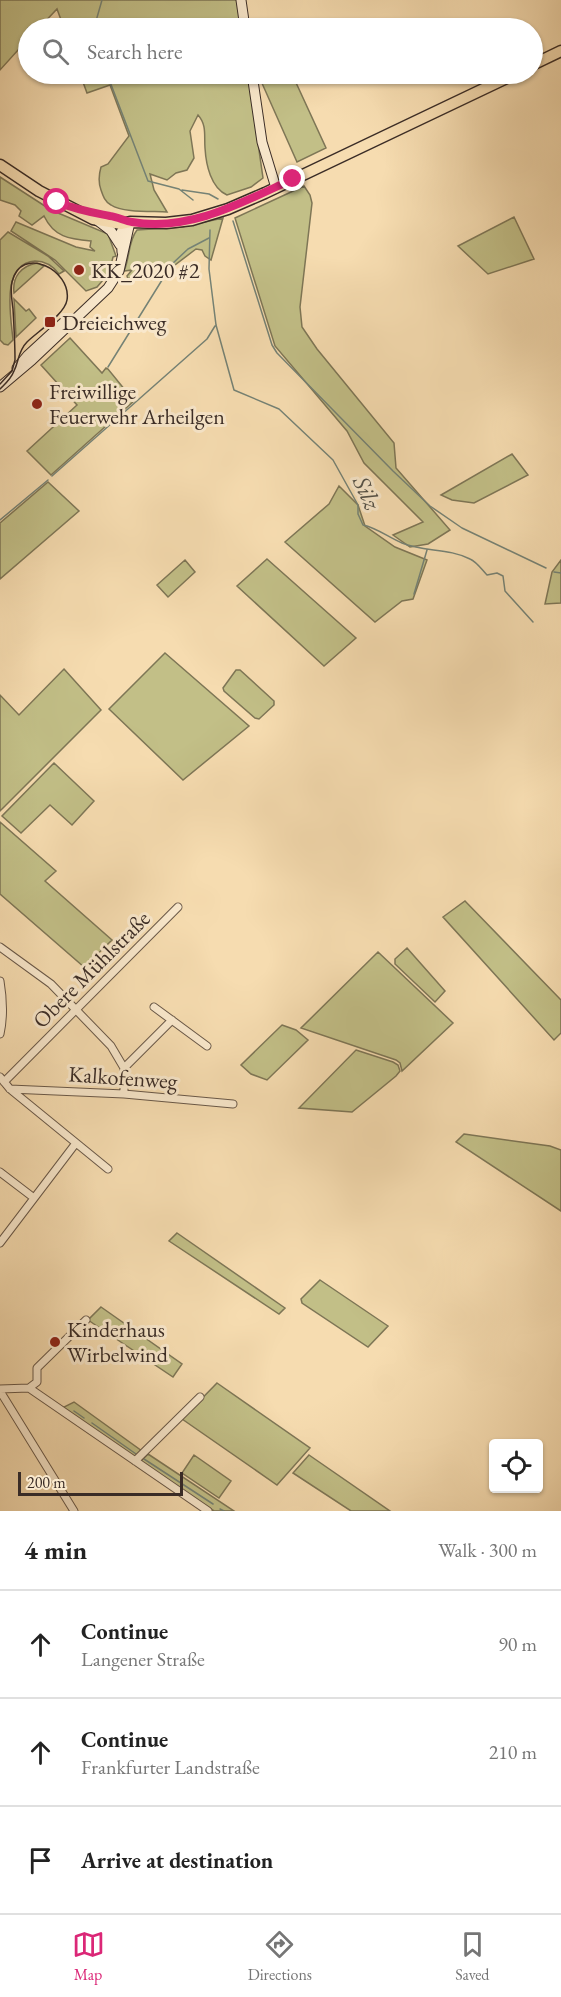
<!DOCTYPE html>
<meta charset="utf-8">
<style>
:root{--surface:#fff;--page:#f6f6f6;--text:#222;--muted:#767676;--line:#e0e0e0;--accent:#db2777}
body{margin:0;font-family:"EB Garamond",serif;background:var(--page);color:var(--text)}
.controls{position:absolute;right:18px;bottom:18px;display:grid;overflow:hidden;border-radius:6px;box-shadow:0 2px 4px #0004}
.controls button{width:54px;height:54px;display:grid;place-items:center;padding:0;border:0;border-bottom:2px solid var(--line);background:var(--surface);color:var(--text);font:30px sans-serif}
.scale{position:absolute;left:18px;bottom:15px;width:165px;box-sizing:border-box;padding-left:6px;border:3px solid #3a2c26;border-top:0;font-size:16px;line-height:21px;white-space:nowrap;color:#3a2c26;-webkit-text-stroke:4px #f9e8cc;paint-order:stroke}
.stop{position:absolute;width:18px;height:18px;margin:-14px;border:4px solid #db2777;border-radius:50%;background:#fff}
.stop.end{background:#db2777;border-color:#fff;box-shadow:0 2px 6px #0008}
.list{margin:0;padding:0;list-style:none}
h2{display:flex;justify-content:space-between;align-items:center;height:78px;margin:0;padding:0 24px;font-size:26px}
h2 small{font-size:20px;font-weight:400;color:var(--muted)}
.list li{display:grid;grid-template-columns:39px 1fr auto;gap:18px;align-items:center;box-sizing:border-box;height:108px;padding:0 24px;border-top:2px solid var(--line)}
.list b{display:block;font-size:22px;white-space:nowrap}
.list p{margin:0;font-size:20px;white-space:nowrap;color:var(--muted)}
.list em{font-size:20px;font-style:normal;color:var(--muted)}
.icon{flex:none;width:33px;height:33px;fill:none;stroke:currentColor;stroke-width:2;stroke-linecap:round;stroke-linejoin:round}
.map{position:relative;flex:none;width:561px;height:1511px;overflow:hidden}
.search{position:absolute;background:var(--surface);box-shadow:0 2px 4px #0004;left:18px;right:18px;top:18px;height:66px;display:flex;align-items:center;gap:15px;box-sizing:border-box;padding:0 21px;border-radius:33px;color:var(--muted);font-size:22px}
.sheet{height:402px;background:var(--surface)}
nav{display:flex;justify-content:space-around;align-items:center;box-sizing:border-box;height:84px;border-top:2px solid var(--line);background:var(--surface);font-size:16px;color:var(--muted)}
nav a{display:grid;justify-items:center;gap:3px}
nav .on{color:var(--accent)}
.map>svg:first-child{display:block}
.green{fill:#c2bf87;stroke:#7e7656;stroke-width:1.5}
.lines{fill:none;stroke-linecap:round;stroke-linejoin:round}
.stream{stroke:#758275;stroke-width:1.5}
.street-casing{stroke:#695848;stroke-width:9}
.secondary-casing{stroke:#3a2c26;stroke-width:11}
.primary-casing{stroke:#3a2c26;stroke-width:13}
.street{stroke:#f9e8cc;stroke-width:7}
.secondary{stroke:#f9e8cc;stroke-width:9}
.primary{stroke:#f6dcb0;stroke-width:10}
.tram{stroke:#3a2c26;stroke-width:1.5}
.route{stroke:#db2777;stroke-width:8}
.poi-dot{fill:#8f2418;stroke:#f9e8cc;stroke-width:2}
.labels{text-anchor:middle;stroke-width:6;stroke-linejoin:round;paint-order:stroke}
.poi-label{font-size:22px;fill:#3a2c26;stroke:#f9e8cc;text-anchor:start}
.street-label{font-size:22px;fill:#3a2c26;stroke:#f9e8cc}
.water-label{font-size:24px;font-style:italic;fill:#535047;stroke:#f9e8cc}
</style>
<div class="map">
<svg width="561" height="1511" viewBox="0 0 561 1511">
<rect width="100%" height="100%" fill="#f6dcb0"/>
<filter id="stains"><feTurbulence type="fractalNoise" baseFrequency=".00333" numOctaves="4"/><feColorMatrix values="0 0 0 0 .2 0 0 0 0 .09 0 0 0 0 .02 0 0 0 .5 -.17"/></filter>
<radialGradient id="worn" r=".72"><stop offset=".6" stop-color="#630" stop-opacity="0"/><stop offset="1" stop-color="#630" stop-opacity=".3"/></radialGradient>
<!-- green -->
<path class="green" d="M0,0H238L242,28H64L57,9L39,28H28V39L0,70Z
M80,74H248L263,178L251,187L227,195C211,188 206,165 205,148C204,136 207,125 198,115L190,131L194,158L187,170L176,173L167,180L150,174L154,190L167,212C153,211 123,213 111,205C105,202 103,196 101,190C98,182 99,174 101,167L108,164L129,136L110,85L87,93Z
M277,74H292L326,148L297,162L261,81Z
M0,177L51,210L108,234L116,256L113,257L109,273L97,287L86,291L55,260L11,231L16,222L76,247L95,251L90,247L91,241C69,239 54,237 44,216L32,225L19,216L21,211L15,205L0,200Z
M304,186L310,195L312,203L300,307L302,327L317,349L394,443L396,468L450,530L428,544L410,547L393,535L423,522L364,463L347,431L275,346L235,218Z
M514,217L534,259L488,274L458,246Z
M223,218L211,260L205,256L202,250L196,249L167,271H164L159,266L153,265L128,279L127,276L132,270L124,271C130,258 128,241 137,230L182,227Z
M8,232L48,256L64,271L59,274C53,266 46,261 35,261C0,264 11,317 13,340L8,345L4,344L0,340V240Z
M37,263L44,266L14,293C12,277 21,266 37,263Z
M14,299L26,311L29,309L36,318L16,337Z
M70,338L102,373L106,368L108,369L134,401L51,475L27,451L77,405L41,365Z
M512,454L528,475L474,503L452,500L441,495Z
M48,482L79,511L0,579V523Z
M339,486L358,505L365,526L395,547L427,560L413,599L402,601L375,622L285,542L329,504Z
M267,559L356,638L324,666L237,586Z
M185,560L195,572L168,597L157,585Z
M561,560V603L545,604L552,572Z
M165,653L249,726L183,780L109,709Z
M64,669L101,710L0,811V695L19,715Z
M236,670H240L274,701V705L259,719L255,718L224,691L223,688Z
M54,763L94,801L72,825L50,805L21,833L2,816Z
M0,822L56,871L45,881L112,940L84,967L0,894Z
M465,901L561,1000V1033L554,1040L443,917Z
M407,948L445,991L435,1002L395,964V959Z
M378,952L453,1023L402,1071L400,1063L396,1060L301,1028Z
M282,1025L296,1030L308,1040L267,1080L251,1074L241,1065Z
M356,1050L393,1062L398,1065L400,1071L396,1076L352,1112L299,1108Z
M464,1134L550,1146L561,1150V1211L456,1142Z
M177,1233L285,1308L279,1314L169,1241Z
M320,1280L388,1326L368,1347L302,1303L301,1299Z
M101,1307L182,1364L173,1377L88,1320Z
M217,1383L310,1448L277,1485L182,1419Z
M74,1402L142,1451L134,1458L62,1408Z
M148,1454L234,1511H214L140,1462Z
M194,1455L231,1481L219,1498L182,1473Z
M309,1455L390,1511H351L293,1473Z"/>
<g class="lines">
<!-- stream -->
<path class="stream" d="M94,28L102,0
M107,74L148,181L179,189L193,200
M182,190L209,194L218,199
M233,221L272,345L277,353L393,471L430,506L462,528L546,568
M210,230L209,269L216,325L234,390L279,409L333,460L358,505V514L363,525C377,528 388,537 402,543C423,552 449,548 470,559C477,562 482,570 487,575L497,573L503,576L505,591L533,622
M108,367L172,264L188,249L209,238
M52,476L207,339L215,326
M0,520L48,480
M554,572L561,573
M414,594L427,550
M74,1411L84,1418
M92,1423L136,1454
M144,1459L213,1504
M220,1509L224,1511"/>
<!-- street casing -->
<g class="street-casing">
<path id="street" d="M0,947L51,984L111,1046L124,1068V1094
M0,981C3,999 4,1016 0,1034
M154,1007L207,1046
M124,1068L172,1020
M0,1077L10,1089L108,1169
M4,1082L178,907
M10,1089L124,1094L233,1104
M0,1172L34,1198
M0,1243L76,1143
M29,1388L37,1382V1368L86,1320
M0,1389L29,1388L208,1511
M0,1391L74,1511
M135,1461L200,1397"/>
</g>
<!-- secondary casing -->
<g class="secondary-casing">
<path id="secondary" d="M241,0L245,28
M252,74L262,142L276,188
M98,221L111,231L120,245
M122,252L121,232L130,222
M17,368L28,355L65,321
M0,387L32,360L108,288L119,271L130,222"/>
</g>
<!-- primary casing -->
<g class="primary-casing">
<path id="primary" d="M532,65L561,51
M0,165L39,191L93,219L121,224L130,222L166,223L192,220L228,209L265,193L515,74"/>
</g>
<!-- street -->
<use href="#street" class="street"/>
<!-- secondary -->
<use href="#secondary" class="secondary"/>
<!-- primary -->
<use href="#primary" class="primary"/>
<!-- tram -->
<path class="tram" d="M0,384L12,371L15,360C15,343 14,326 13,309C12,301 10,290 12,282C21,244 72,270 67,300C65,314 37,332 27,342C18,351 19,361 14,371C11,379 6,383 0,389"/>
</g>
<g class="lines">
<!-- route -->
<path class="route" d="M57,202C77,210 90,212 110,216C118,217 125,221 132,222C190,232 243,202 293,179"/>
</g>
<!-- markers -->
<g class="poi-dot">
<circle cx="79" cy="270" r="6"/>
<rect x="44" y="316" width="12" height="12" rx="3"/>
<circle cx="37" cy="404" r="6"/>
<circle cx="55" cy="1342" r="6"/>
</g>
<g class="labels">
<!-- poi labels -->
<g class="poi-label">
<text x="91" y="278">KK_2020 #2</text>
<text x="62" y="330">Dreieichweg</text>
<text x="49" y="399">Freiwillige<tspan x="49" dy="25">Feuerwehr Arheilgen</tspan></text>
<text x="67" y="1337">Kinderhaus<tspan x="67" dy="25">Wirbelwind</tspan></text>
</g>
<!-- street labels -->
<g class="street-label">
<text transform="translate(91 969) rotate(-45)" y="8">Obere Mühlstraße</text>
<text transform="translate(123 1077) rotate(4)" y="8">Kalkofenweg</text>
</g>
<!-- water labels -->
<g class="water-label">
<text transform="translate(367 493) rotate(65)" y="8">Silz</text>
</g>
</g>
<rect width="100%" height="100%" filter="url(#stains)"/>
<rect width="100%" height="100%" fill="url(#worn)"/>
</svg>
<div class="controls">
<button><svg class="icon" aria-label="locate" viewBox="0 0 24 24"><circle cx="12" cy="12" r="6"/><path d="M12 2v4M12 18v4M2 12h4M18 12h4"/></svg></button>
</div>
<div class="scale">200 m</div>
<div class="stop" style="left:57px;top:202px"></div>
<div class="stop end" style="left:293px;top:179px"></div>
<div class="search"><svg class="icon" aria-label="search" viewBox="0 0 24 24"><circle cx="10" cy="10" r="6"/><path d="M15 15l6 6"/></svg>Search here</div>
</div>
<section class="sheet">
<h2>4 min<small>Walk · 300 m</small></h2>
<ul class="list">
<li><svg class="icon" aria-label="ahead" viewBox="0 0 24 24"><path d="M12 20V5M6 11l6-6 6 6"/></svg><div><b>Continue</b><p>Langener Straße</p></div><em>90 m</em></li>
<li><svg class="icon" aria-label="ahead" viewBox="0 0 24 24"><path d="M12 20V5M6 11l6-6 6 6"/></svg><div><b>Continue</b><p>Frankfurter Landstraße</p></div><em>210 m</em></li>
<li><svg class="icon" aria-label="arrive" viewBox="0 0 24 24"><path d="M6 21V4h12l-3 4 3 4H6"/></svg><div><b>Arrive at destination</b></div></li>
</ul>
</section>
<nav>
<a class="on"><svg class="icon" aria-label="map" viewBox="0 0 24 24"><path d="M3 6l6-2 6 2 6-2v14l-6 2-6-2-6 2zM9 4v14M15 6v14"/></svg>Map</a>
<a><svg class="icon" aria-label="directions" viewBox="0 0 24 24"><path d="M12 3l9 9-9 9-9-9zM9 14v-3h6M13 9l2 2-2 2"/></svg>Directions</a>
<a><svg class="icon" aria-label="saved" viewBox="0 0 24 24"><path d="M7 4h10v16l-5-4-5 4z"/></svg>Saved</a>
</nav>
